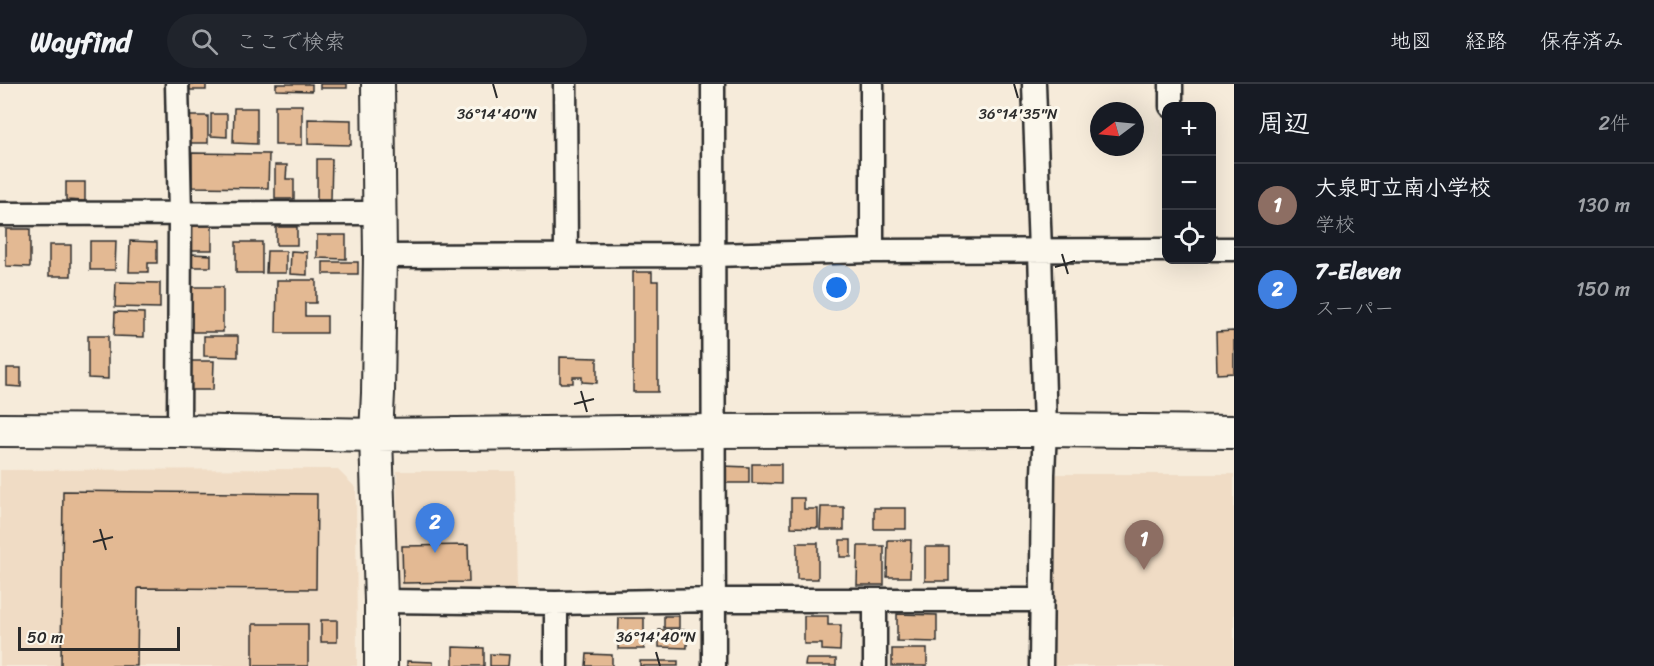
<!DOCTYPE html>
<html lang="ja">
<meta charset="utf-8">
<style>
:root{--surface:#171b24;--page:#20242c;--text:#f1f3f6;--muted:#9ea1a6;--line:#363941;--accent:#db2777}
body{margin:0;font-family:Sriracha,"Klee One",sans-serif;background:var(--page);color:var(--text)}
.controls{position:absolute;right:18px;top:18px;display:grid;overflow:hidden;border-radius:12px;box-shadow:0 6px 24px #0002}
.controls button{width:54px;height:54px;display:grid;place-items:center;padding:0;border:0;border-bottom:2px solid var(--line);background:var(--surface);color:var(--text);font:30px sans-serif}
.compass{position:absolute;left:1090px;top:18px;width:54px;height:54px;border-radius:50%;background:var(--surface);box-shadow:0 6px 24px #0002;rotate:254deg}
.scale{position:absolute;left:18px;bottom:15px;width:162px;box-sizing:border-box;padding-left:6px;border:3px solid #2b2b2b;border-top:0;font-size:16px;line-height:21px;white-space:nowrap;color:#2b2b2b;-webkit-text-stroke:4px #fbf7ec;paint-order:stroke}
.you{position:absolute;left:837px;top:204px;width:21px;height:21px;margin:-15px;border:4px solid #fff;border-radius:50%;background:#1a73e8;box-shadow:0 0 0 9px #1a73e833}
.badge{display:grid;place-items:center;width:39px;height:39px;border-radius:50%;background:var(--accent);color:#fff;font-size:20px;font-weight:700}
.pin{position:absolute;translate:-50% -50px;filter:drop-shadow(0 2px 3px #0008)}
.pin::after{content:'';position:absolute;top:32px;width:21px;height:18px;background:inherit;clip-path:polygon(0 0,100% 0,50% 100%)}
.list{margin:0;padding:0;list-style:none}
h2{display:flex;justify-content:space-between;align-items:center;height:78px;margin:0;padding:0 24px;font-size:26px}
h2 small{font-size:20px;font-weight:400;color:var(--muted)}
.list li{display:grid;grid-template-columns:39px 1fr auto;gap:18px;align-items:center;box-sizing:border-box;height:84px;padding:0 24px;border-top:2px solid var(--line)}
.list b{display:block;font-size:22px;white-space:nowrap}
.list p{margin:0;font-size:20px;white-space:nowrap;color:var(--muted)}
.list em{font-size:20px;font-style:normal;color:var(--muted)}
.icon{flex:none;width:33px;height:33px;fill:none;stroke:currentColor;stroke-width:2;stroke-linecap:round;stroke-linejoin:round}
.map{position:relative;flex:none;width:1234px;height:582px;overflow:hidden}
header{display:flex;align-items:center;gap:36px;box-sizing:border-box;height:84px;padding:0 30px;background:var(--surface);border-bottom:2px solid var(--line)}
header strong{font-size:28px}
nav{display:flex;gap:33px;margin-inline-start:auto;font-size:21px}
.search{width:420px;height:54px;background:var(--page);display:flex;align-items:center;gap:15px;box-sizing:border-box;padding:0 21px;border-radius:33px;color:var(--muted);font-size:22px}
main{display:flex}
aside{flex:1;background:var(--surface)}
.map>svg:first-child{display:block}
.built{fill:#f0dcc5}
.building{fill:#e3b993;stroke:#2b2b2b;stroke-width:1.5}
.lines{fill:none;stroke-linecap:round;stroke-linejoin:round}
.street-casing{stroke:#2b2b2b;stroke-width:27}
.secondary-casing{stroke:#2b2b2b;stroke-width:36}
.street{stroke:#fbf7ec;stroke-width:22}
.secondary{stroke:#fbf7ec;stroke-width:32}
.ticks{fill:none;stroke:#2b2b2b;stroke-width:2}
.ticks-label{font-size:15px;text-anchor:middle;fill:#2b2b2b;stroke:#fbf7ec;stroke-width:6;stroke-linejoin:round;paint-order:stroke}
</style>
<header>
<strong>Wayfind</strong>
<div class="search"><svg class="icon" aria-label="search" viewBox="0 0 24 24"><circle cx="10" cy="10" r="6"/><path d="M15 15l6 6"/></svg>ここで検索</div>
<nav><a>地図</a><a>経路</a><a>保存済み</a></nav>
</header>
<main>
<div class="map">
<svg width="1234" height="582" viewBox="0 0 1234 582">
<rect width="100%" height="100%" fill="#f6ebda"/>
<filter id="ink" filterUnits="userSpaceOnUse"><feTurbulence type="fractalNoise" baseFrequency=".0167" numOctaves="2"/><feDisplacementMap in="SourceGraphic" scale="12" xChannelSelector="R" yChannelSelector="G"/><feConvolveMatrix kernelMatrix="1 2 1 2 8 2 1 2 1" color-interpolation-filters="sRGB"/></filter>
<g filter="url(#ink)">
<!-- built -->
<path class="built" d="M337,385L356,404L357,582H0V386Z
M397,387H515L517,508L409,507L403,506L396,497Z
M1055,390H1234V582H1053Z"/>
<!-- building -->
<path class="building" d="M190,0H206V6H190Z
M276,0H312V7L276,6Z
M320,0H347V4H320Z
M275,21H302V61H275Z
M234,24H257V60L233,59Z
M211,30H227V53L211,52Z
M187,32H208V59H187Z
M308,35L351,36V61L308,60Z
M192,69L269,70L268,104L192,103Z
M317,75H332L331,116H317Z
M275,81H287L286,95H294V115H275Z
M66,98H85V117L66,116Z
M191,141H212V166H190Z
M276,143H297V161H276Z
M6,145H30V183L6,182Z
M317,151H346V175L317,174Z
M90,157H116L115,186H90Z
M130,157L157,158V179H148V188H129Z
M236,158H262V189H236Z
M49,161H71V192H49Z
M267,167H286V189H266Z
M291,167L307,168V191L290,190Z
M192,170L211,171V183H192Z
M323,178H358V190H323Z
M633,188H652V197H658V308H633Z
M277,196H316V219H305V232H327V249H276Z
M116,198L160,199V224L115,223Z
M189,203H223V248H189Z
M115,228L144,229V253L114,252Z
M1234,247V289L1217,290L1216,248Z
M88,252H108V295L88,294Z
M204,252H238V273L204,272Z
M560,273L597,274V299L582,298V293H573V299H560Z
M186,277H214L213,306H186Z
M7,284H21V303L7,302Z
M752,380H781V400L752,399Z
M723,382L749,383V399H723Z
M63,407L317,410L316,505L138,504L137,582H61Z
M791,414H804V425H818V444L791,443Z
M821,423H844V446H820Z
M874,424H906V445H874Z
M840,456H851V473H840Z
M888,456H911L910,493H887Z
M797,459H818V495H797Z
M468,461L469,498L403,499L402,462Z
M858,462H884V501H857Z
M925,463H949V497H925Z
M897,530L937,531V558L897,557Z
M664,532H679V544H664Z
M804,532H828V541H841L840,567L822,566V560H804Z
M619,534H644V565H618Z
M321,536H337V558H321Z
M253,540H308V582H253Z
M659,546H687V564L659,563Z
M453,563L484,564V582H453Z
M892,565H927V582H892Z
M490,570L509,571L508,582H490Z
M587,570L612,571V582H586Z
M806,575H836V582H805Z
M407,577L433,578V582H407Z
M640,577H678V582H640Z"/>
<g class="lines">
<!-- street casing -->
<g class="street-casing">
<path id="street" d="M177,0L180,130L179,347
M565,0L566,171
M713,0L714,582
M872,0V167
M1034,0L1040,167L1045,346L1043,390L1041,582
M1171,0V22
M0,130L379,129
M1212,165H1234
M380,172L713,171L872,167L1166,166
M381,517L556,519L714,516H1042
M875,517V582
M556,519V582"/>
</g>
<!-- secondary casing -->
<g class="secondary-casing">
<path id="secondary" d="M378,0L380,172L378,309L376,351L381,517V582
M0,346L179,347L376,351L714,347L1045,346L1234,348"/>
</g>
<!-- street -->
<use href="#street" class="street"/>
<!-- secondary -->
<use href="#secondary" class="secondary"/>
</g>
</g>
<!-- ticks -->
<path class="ticks" d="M493,0L497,14M1014,0L1018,14M1062,170L1068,190M1055,183L1075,177M581,307L587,328M574,320L594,315M100,445L106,466M93,458L113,453M656,568L660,582"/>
<g class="ticks-label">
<text x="497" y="35">36°14'40"N</text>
<text x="1018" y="35">36°14'35"N</text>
<text x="656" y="558">36°14'40"N</text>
</g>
</svg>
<div class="controls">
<button>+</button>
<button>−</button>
<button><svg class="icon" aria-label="locate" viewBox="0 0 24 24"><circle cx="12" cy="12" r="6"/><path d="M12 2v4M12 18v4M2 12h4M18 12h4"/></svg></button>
</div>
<svg class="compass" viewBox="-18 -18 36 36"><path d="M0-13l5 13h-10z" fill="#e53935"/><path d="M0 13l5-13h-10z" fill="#9ea1a6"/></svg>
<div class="scale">50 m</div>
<div class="you"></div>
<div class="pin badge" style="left:1144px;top:486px;background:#8d6e63">1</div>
<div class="pin badge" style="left:435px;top:469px;background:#3f7fe0">2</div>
</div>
<aside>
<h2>周辺<small>2件</small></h2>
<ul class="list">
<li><span class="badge" style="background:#8d6e63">1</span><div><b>大泉町立南小学校</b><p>学校</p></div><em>130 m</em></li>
<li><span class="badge" style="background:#3f7fe0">2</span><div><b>7-Eleven</b><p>スーパー</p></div><em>150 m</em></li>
</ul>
</aside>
</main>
